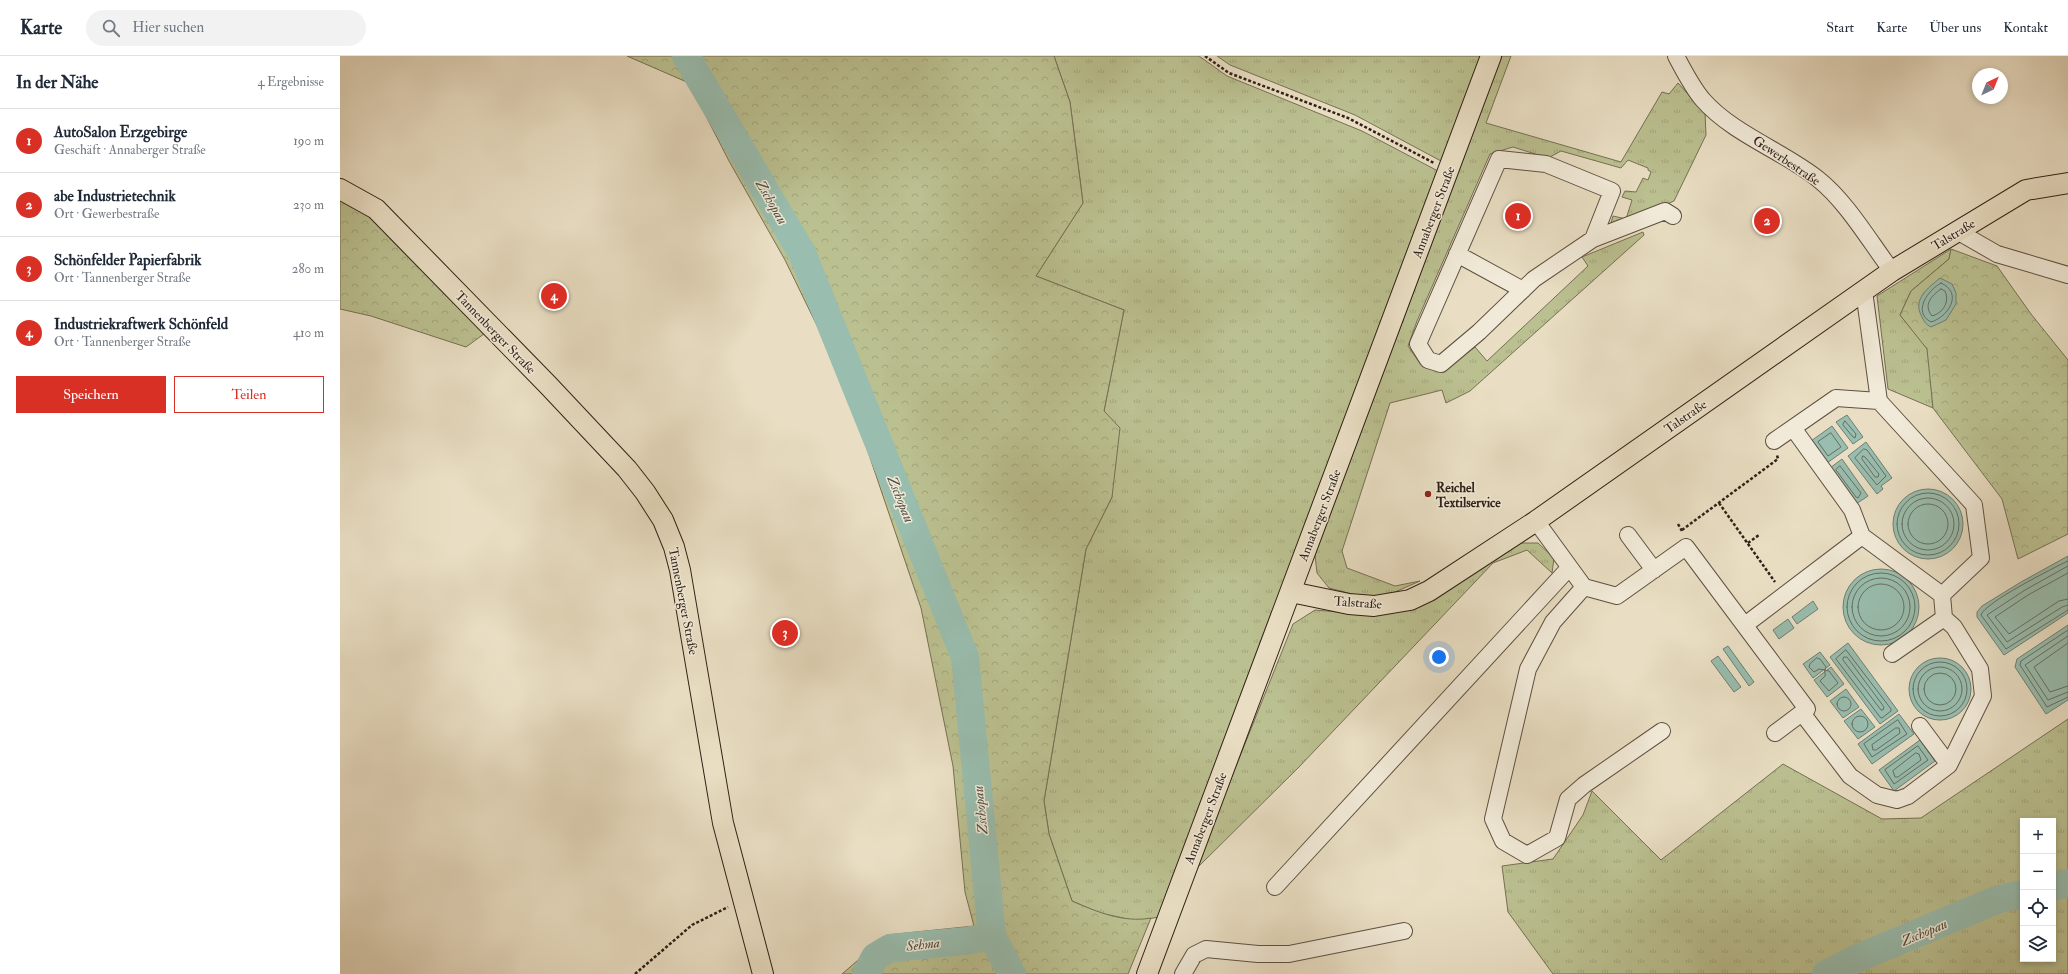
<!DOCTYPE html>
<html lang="de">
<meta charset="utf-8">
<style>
:root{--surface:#fff;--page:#f2f2f3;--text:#1f2937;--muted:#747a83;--line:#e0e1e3;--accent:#d93025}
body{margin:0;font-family:"IM FELL Double Pica",serif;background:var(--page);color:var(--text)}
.controls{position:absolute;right:12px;bottom:12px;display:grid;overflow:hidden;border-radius:0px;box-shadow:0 2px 6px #0003}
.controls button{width:36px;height:36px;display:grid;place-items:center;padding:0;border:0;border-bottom:1px solid var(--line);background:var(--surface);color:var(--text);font:20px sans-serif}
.compass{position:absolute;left:1632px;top:12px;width:36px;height:36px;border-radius:50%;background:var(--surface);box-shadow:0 2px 6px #0003;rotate:43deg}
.you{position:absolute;left:1099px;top:601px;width:14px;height:14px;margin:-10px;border:3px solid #fff;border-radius:50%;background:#1a73e8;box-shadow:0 0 0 6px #1a73e833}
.badge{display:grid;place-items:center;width:26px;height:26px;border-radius:50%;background:var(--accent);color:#fff;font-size:13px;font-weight:700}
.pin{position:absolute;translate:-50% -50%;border:2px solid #fff;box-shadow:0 1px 4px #0006}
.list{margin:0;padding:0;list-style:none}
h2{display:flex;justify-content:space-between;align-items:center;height:52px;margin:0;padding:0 16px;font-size:17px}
h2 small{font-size:13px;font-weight:400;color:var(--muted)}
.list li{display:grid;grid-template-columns:26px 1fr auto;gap:12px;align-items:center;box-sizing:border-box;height:64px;padding:0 16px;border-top:1px solid var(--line)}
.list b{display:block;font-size:15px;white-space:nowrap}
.list p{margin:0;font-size:13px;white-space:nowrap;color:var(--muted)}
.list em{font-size:13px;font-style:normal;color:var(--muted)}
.actions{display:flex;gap:8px;padding:12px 16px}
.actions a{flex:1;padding:9px 0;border:1px solid var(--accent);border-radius:0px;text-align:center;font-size:14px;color:var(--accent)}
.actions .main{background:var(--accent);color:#fff}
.icon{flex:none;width:22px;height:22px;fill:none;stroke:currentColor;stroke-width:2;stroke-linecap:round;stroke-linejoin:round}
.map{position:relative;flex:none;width:1728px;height:918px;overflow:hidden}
header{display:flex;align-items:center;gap:24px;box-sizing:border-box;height:56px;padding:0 20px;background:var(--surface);border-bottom:1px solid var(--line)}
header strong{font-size:19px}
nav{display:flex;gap:22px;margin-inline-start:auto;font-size:14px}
.search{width:280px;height:36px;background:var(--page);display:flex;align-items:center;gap:10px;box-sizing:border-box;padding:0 14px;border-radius:22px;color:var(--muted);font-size:15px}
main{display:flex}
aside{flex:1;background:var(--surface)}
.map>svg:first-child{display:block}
.grass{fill:url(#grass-tufts);stroke:#767054;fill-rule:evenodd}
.forest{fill:url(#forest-crowns);stroke:#767054}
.water{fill:#99bdae;stroke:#6f7e72}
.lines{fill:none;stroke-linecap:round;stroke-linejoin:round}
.shore{stroke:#646e62;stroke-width:1}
.river{stroke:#99bdae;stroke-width:28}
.minor-casing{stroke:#5e5042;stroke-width:18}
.major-casing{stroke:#302017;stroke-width:22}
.path{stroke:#302017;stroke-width:2.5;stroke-dasharray:3 2;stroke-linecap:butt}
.minor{stroke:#f1ead8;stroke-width:16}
.major{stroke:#e9dec3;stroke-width:20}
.poi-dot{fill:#8f2418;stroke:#f1ead8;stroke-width:1.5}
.labels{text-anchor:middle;stroke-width:3;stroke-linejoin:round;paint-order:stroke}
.street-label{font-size:13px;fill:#302017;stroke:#f1ead8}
.poi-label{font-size:13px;font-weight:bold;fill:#302017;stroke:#f1ead8;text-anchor:start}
.water-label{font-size:14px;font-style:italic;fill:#504f44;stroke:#f1ead8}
</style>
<header>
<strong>Karte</strong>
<div class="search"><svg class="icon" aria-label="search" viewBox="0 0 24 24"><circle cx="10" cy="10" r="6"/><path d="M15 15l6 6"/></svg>Hier suchen</div>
<nav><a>Start</a><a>Karte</a><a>Über uns</a><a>Kontakt</a></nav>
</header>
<main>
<aside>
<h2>In der Nähe<small>4 Ergebnisse</small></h2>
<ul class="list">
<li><span class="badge">1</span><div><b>AutoSalon Erzgebirge</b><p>Geschäft · Annaberger Straße</p></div><em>190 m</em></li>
<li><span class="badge">2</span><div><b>abe Industrietechnik</b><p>Ort · Gewerbestraße</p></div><em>230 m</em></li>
<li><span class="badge">3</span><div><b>Schönfelder Papierfabrik</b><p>Ort · Tannenberger Straße</p></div><em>280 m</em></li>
<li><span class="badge">4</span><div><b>Industriekraftwerk Schönfeld</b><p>Ort · Tannenberger Straße</p></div><em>410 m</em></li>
</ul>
<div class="actions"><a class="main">Speichern</a><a>Teilen</a></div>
</aside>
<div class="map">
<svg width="1728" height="918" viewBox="0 0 1728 918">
<defs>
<pattern id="grass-tufts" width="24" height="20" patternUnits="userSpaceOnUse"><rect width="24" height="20" fill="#bbc090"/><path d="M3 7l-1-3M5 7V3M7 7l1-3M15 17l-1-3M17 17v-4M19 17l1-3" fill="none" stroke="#a1a57b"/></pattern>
<pattern id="forest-crowns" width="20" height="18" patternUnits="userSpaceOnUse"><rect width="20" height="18" fill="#bbc090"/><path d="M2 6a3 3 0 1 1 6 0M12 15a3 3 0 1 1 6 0" fill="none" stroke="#a1a57b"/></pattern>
</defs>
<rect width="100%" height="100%" fill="#e9dec3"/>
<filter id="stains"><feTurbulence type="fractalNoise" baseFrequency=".005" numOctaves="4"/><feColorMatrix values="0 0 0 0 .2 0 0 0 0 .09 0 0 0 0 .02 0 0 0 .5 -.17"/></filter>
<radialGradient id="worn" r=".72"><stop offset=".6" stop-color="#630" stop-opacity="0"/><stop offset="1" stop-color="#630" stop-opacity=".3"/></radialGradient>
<!-- grass -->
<path class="grass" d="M714,0H859L887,20L1022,75L1098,115L819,861L797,865L760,857L732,845L709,778L704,745L746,493L772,441L764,355L784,254L696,220L743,147L730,46Z
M877,0H1141L1101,105L1015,59L890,9Z
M1162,0H1171L1146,67L1281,106L1322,36L1329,38L1338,27L1365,57L1366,79L1334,145L1274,171L1271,167L1273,160L1286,163L1292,144L1282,141L1285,135L1296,136L1303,122L1308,124L1311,116L1308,114V112L1288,104L1281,112L1221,95L1208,102L1173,91L1150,98L1077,265L1068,290L1081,309L1104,314L1135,291L1147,305L1248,210L1242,201L1303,176L1304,179L1130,335L1106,347L1102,334L1050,347L1002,495L1007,512L1055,530L1080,525L1055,536L1027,542L989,532L977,517L975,499Z
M1611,193L1609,203L1571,235L1560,259L1588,293L1593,352L1548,333L1537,240Z
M1175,487H1198L1214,502L1212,517L1187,494L1153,507L959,711L854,815L953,568L975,554L1021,558Z
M1728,663V918H1213L1168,856L1162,810L1213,803L1243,759L1252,735L1321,804L1443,708L1542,763L1581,762ZM1683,765H1713V903H1683Z"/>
<!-- forest -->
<path class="forest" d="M287,0H714L730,46L743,147L696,220L784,254L764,355L780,372L772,441L746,493L704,745L709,778L732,845C757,856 784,867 811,862L788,918H502L547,879L634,870L625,836L613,710L581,552L504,325L445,204L389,105L349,27Z
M0,142L14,148L57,181L148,275L126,291L31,260L0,253Z
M1611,193L1657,210L1691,258L1728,304V478L1678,503L1662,443L1593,352L1587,293L1560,259L1571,235L1609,203Z"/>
<!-- water -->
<path class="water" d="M1600,222L1612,228L1616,237V248L1606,264L1591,271C1585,268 1584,265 1581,259C1573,243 1588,232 1600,222Z
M1507,359L1523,381L1513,388L1496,366Z
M1492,370L1508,392L1487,407L1471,385Z
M1526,386L1552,422L1541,430L1543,433L1537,438L1508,400Z
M1502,403L1528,440L1516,448L1490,412Z
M1553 468a35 35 0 1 1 70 0a35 35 0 1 1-70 0Z
M1728,500V557L1664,599L1637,561V556L1642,550L1681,526Z
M1503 551a38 38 0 1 1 76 0a38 38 0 1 1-76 0Z
M1473,545L1478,553L1457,568L1452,561Z
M1448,563L1454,572L1439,583L1433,574Z
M1728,569V644L1706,658L1675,611L1677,603Z
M1508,587L1558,655L1540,668L1490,601Z
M1388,590L1414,626L1409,630L1383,593Z
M1480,596L1490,609L1473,622L1463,608Z
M1378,600L1401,631L1394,636L1371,605Z
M1569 633a31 31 0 1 1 62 0a31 31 0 1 1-62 0Z
M1491,611L1504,628L1487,641L1474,624Z
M1506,633L1519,651L1503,662L1490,645Z
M1521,653L1535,671L1518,683L1504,665Z
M1559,658L1574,678L1532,708L1518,688Z
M1580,684L1595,705L1554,735L1539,714Z"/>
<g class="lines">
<!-- shore -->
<path class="shore" d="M1601,227C1624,237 1608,261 1591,266C1572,256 1588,234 1601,227Z
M1601,233L1605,235C1610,246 1603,257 1592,260C1583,249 1591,240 1601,233Z
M1505,365L1516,378L1515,382L1513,381L1503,369Z
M1491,377L1501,391L1488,400L1478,386Z
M1524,393L1527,394L1546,420L1537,429L1515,402Z
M1523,400L1525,401L1539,418L1538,421H1535L1522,403Z
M1500,410L1521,437L1518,442L1516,441L1496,414Z
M1557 468a31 31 0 1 1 62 0a31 31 0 1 1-62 0Z
M1562 468a26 26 0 1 1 52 0a26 26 0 1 1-52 0Z
M1568 468a20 20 0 1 1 40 0a20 20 0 1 1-40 0Z
M1728,505C1713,512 1644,547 1641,559L1666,593L1728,554
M1728,510L1685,534L1647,559L1667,586L1722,551L1728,549
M1728,517L1688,539L1655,561L1669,578L1719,545L1728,543
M1507 551a34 34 0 1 1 68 0a34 34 0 1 1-68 0Z
M1512 551a29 29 0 1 1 58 0a29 29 0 1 1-58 0Z
M1518 551a23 23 0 1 1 46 0a23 23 0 1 1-46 0Z
M1728,574L1681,605L1680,609L1707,651L1728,641
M1728,580L1685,609L1708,644L1728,636
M1728,587L1694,611L1710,636L1728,630
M1506,594L1551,653V655L1542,662L1540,661L1496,603Z
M1504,601H1507L1544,651L1543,654H1541L1503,604Z
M1477,602L1480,603L1486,611L1485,614L1479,613L1474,616L1469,611L1470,608Z
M1573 633a27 27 0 1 1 54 0a27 27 0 1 1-54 0Z
M1578 633a22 22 0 1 1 44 0a22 22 0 1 1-44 0Z
M1485,614L1489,615L1498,627L1489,635L1480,625L1485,620Z
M1584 633a16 16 0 1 1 32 0a16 16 0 1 1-32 0Z
M1497 648a7 7 0 1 1 14 0a7 7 0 1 1-14 0Z
M1512 668a8 8 0 1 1 16 0a8 8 0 1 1-16 0Z
M1558,664L1567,678L1532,701L1524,688Z
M1556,672H1559L1560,677L1536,694H1533L1532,689Z
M1578,690L1588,704L1554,728L1545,714Z
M1576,697L1579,698L1581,704L1558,721H1555L1553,715Z"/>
<!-- river -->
<path class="river" d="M346,0L462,197L625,601L652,880L672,918
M1713,831L1728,827
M526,918L535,901L550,892L626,885L652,880
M1486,918L1518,902L1659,843L1683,838"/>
<!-- minor casing -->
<g class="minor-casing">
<path id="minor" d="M1336,0C1344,15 1352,31 1363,44C1393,78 1443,95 1478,123C1507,146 1530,186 1552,215
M1617,175L1657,198L1728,219
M1253,183L1194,223L1139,276L1101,308L1088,304L1078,288L1159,103L1206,108L1272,135L1253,183L1325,155L1333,160
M1117,198L1183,234
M1539,345L1634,449L1641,502L1602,539
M1453,372L1512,454L1522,480L1602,539L1604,562L1614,571L1640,613L1643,640L1609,709L1568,740L1557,744L1537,739L1510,720L1462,657
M1434,385L1496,342L1539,345L1524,235
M1196,465L1244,531L1277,540L1346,491L1467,653L1435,677
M1288,479L1314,514
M1244,531L1213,566L1188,613L1153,763L1163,785L1187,799L1217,782L1228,743L1244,729L1322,675
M1405,569L1522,480
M1552,598L1604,562
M1580,670L1609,709
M935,831L1229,512
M843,918L854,899L866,893L918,898H949L1064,875"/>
</g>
<!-- major casing -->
<g class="major-casing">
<path id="major" d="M0,133L36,153L208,329L287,413L305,436L323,464L334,491L340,514L383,767L423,918
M951,536L1009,548L1034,550L1070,544L1089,535L1196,465L1552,215L1686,134L1728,127
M807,918L1151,0"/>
</g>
<!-- path -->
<path class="path" d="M865,0L889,17L1008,62L1094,107
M1379,447L1435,526
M1338,468L1342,475
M1342,474L1438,403L1437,399
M1408,487L1419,479
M295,918L352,869L388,851"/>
<!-- minor -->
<use href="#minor" class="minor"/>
<!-- major -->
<use href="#major" class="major"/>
</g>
<!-- markers -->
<circle class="poi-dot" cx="1088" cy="438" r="4"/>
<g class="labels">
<!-- street labels -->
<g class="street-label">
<text transform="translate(1447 104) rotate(34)" y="5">Gewerbestraße</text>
<text transform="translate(1093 156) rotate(-69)" y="5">Annaberger Straße</text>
<text transform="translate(1613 178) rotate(-31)" y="5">Talstraße</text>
<text transform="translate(156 276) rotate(46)" y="5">Tannenberger Straße</text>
<text transform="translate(1345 360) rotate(-35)" y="5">Talstraße</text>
<text transform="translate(979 459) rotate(-69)" y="5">Annaberger Straße</text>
<text transform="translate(344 545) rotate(79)" y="5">Tannenberger Straße</text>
<text transform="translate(1018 546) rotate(4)" y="5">Talstraße</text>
<text transform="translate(865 762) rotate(-69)" y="5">Annaberger Straße</text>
</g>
<!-- poi labels -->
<g class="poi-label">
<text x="1096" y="436">Reichel<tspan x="1096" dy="15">Textilservice</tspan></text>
</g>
<!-- water labels -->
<g class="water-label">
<text transform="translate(432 146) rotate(60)" y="5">Zschopau</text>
<text transform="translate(561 443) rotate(68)" y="5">Zschopau</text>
<text transform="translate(640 754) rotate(-96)" y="5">Zschopau</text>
<text transform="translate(1584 876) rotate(-23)" y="5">Zschopau</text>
<text transform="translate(583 888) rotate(-7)" y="5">Sehma</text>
</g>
</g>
<rect width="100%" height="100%" filter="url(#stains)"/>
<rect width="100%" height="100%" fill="url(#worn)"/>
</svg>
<div class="controls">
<button>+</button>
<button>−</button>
<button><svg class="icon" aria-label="locate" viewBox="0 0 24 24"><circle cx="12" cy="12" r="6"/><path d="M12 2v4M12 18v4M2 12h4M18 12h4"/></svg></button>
<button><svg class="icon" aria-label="layers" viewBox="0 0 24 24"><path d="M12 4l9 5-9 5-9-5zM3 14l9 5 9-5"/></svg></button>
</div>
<svg class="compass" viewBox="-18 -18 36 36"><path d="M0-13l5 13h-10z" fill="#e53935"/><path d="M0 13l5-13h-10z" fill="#747a83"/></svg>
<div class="you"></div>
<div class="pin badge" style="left:1178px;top:160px">1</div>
<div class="pin badge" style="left:1427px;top:165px">2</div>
<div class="pin badge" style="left:445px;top:577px">3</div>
<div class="pin badge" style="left:214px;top:240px">4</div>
</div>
</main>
